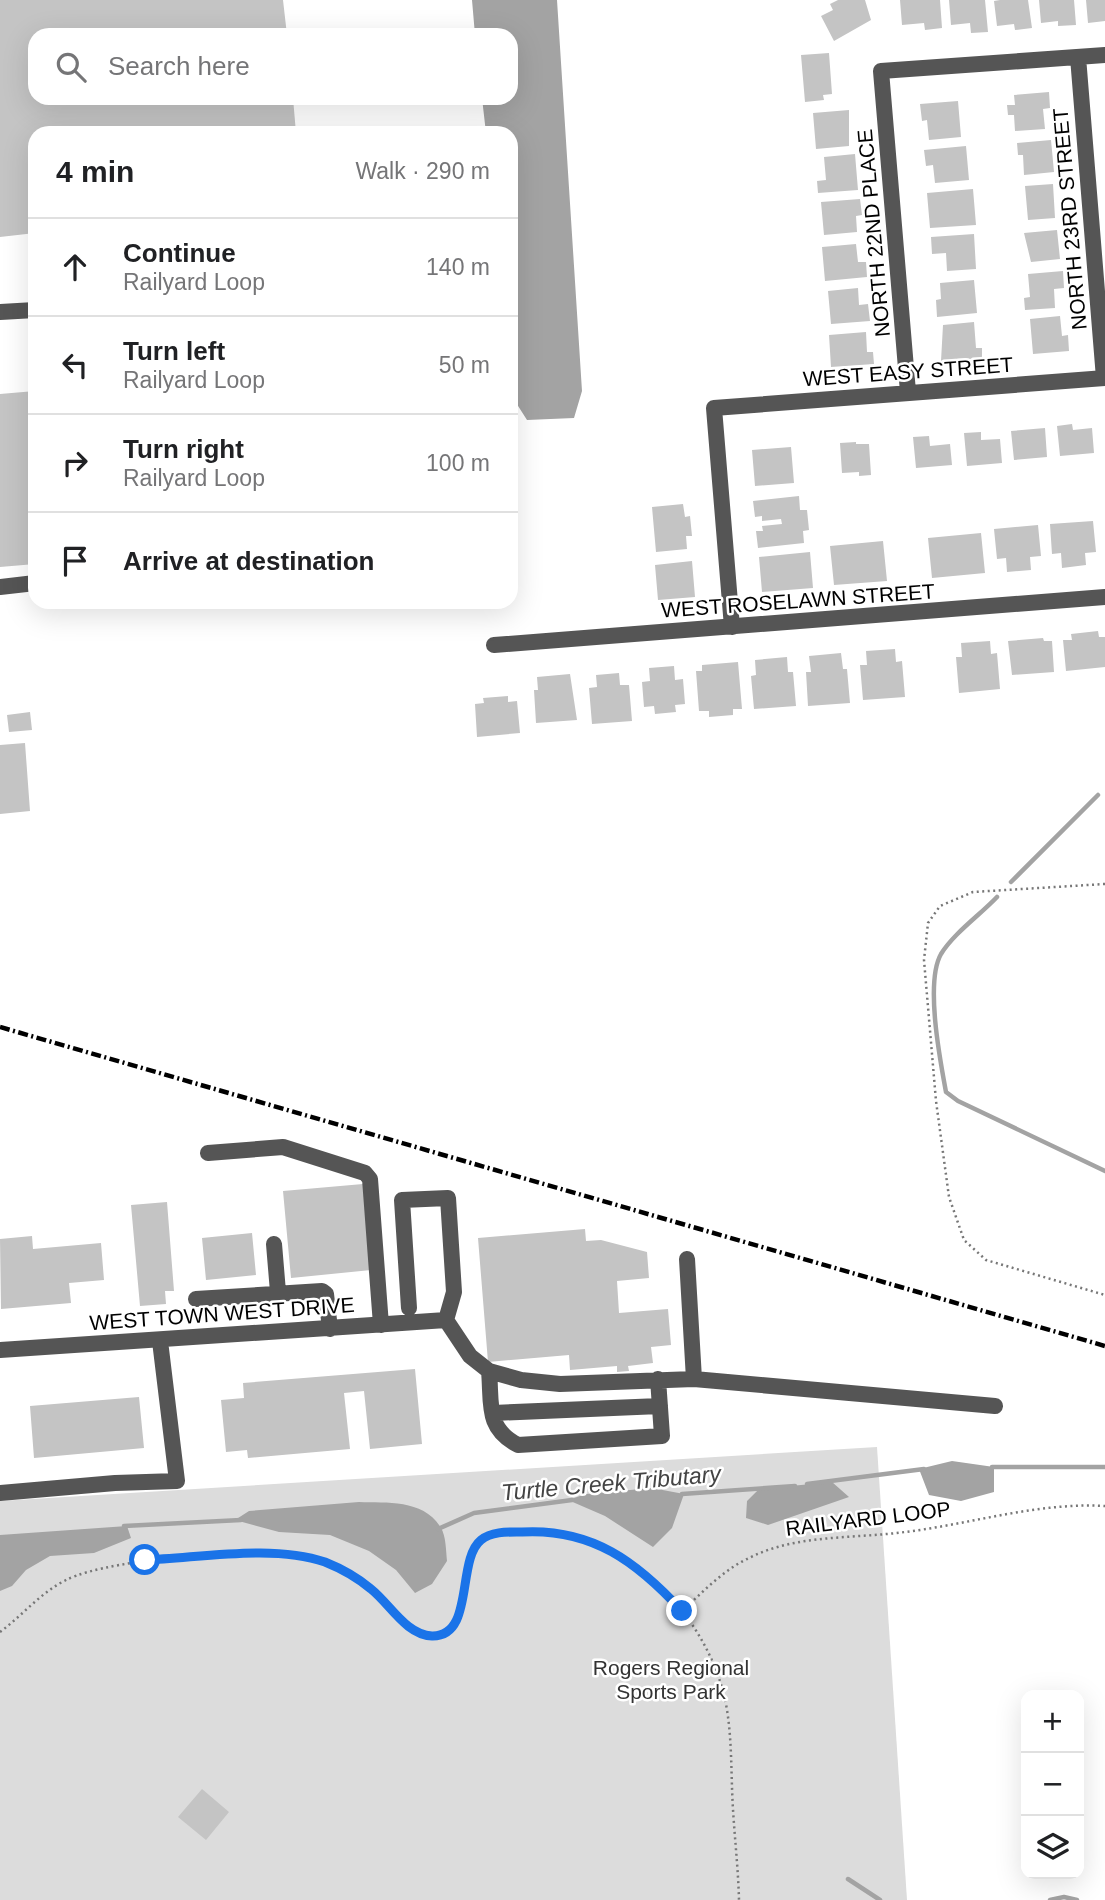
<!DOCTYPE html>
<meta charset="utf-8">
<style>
:root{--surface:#fff;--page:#f2f2f2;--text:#202124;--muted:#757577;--line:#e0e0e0}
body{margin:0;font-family:Helvetica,sans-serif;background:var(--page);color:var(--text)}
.controls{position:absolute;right:21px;bottom:21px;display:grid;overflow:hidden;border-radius:14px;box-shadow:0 7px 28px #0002}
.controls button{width:63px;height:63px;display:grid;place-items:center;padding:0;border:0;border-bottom:2px solid var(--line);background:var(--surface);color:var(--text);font:35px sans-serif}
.stop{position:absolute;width:21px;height:21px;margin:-16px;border:5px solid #1a73e8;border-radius:50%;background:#fff}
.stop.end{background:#1a73e8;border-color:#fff;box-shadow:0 2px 7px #0008}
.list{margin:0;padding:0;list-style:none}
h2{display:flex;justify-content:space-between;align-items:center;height:91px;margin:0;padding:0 28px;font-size:30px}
h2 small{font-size:23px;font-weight:400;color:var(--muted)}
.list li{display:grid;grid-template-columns:46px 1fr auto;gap:21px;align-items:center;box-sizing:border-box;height:98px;padding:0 28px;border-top:2px solid var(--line)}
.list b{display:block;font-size:26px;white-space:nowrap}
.list p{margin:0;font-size:23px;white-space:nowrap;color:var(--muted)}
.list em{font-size:23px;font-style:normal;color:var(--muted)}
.icon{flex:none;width:38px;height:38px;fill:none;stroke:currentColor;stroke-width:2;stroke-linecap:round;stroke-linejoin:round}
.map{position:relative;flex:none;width:1105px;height:1900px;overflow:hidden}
.search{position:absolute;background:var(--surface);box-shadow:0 7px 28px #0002;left:28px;top:28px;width:490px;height:77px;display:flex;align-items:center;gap:18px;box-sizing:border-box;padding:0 24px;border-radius:21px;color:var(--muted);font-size:26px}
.panel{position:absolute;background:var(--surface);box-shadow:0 7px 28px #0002;left:28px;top:126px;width:490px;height:483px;border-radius:21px}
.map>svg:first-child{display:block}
.green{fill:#dcdcdc}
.water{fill:#a3a3a3}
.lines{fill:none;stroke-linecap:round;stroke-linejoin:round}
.stream{stroke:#a3a3a3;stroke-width:4.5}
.building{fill:#c4c4c4}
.path{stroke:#777;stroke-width:2.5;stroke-dasharray:2 3.5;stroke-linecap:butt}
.minor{stroke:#555;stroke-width:16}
.rail{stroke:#000;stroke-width:4.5;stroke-dasharray:10 3.5 2 3.5;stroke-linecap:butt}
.route{stroke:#1a73e8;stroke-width:9}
.labels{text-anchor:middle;stroke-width:5;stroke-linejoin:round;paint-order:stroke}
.street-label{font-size:21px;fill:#000;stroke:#fff}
.park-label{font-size:21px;fill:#333;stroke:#fff}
.water-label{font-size:23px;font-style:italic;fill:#444;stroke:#fff}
</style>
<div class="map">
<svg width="1105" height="1900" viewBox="0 0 1105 1900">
<rect width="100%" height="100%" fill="#fff"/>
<!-- green -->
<path class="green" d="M877,1447L907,1900H0V1501Z"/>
<!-- water -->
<path class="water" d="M472,0H557L582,391L574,418L527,420L513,398L511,133H486L482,98H511V35H475Z
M952,1461L994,1467V1492L961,1501L929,1495L919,1469Z
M832,1482L849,1497L768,1525L746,1518L747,1501L759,1489Z
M652,1488L684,1494L672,1528L653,1547L605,1516L568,1500L586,1494Z
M359,1502C387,1503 424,1499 441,1528C446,1536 446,1551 447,1561L432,1584L415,1593L396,1570L369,1551L330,1535L279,1532L235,1520L249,1511Z
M127,1526L131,1538L94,1553L50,1556L26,1570L12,1586L0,1591V1535Z"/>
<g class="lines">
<!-- stream -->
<path class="stream" d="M1011,882L1098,795
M997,897C980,915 954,933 941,954C925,982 940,1060 946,1092L958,1101L1105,1171
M992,1467H1105
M807,1484L924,1469
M682,1494L795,1486
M124,1526L241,1520
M438,1529L474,1513L572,1500
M848,1879L880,1900
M1050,1900L1064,1897L1077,1900"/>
</g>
<!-- building -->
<path class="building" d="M0,0H283L287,35H35V98H293L296,133H35V233L0,237Z
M838,0H865L871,20L834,41L821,16L833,10L830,4Z
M900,0H940L942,28L925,30L924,23L902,25Z
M949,0H985L988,32L971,33L970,23L951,25Z
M1000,0H1028L1032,28L1015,30L1014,24L997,26L994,1Z
M1039,0H1074L1076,25L1058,26V21L1041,23Z
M1086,0H1105V21L1088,23Z
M829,53L832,94L823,95L824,100L805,102L801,55Z
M1049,92L1050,108L1043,109L1045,129L1015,131L1014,115H1008L1007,105H1015L1014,95Z
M958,101L961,137L929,140L927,120L922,121L920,104Z
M849,110V146L816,149L813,113Z
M1051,140L1054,172L1024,175L1023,155H1018L1017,143Z
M966,146L969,180L935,183L933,165L926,166L924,150Z
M855,154L858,190L818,193L817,181L826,180L824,157Z
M1053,184L1055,218L1028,220L1025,186Z
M973,189L976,225L930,228L927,193Z
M860,199L862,215L856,216L857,232L824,235L821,202Z
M1057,230L1060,259L1031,262L1024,233Z
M974,234L976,269L947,271L946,253L932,254L931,237Z
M856,244L858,262H866L867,277L825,281L822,247Z
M1063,271L1064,288L1054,289L1055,308L1025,310L1024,298L1030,297L1028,274Z
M974,280L977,313L937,317L936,300L941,299L940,283Z
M858,288L859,305L868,304L870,321L831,324L828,291Z
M1060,316L1062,336L1068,335L1069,351L1033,354L1030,319Z
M974,322L976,348H982V358L941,361L943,325Z
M866,332L867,352H873L874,364L831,367L829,335Z
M35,391V564L0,567V394Z
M1072,424L1073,430L1092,428L1094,453L1060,456L1057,426Z
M1045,428L1047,457L1014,460L1011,431Z
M981,432V440L1000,439L1002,463L967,466L964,433Z
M929,436L930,446L950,444L952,465L916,468L913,437Z
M856,442V444H869L871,475L859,476V472L842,473L840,443Z
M791,447L794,483L755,486L752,450Z
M799,496L800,510H807L809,530L803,531L804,543L758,548L756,531H763L762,526L782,524L781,519L762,521V516L755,517L753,501Z
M683,504L685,517L690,516L692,536H686L687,549L656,552L652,507Z
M1093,521L1096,552L1085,553L1086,565L1062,568L1061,553L1052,554L1050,524Z
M1038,525L1041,556L1030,557L1031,570L1007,572L1006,558L997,559L994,529Z
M981,533L985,573L932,578L928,538Z
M883,541L887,581L834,585L830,546Z
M810,552L813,588L762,592L759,557Z
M692,561L695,597L658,600L655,565Z
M1098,631L1099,637H1105V667L1066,671L1063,640H1072L1071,634Z
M1043,638L1044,641H1052L1054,672L1012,675L1008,641Z
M990,641L991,654L997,653L1000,689L959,693L956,657H962L961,643Z
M895,649L896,662L902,661L905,697L863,700L860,665H867L866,651Z
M841,653L843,669H847L850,703L808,706L806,672H811L809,656Z
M787,657L788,672H793L796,706L754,709L751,676L756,675L755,660Z
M738,662L742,709H733V715L709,717V711H699L696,671H702V665Z
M674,666L675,680L683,679L685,704L675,705L676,712L655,714L654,706L644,707L642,682L650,681L649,668Z
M619,673L620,685H629L632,721L592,724L589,688L597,687L596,675Z
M570,674L577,720L536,723L534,690H538L537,677Z
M508,696V702L517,701L520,733L477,737L475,704L484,703L483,698Z
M30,712L32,730L9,732L7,715Z
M25,743L30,811L0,814V745Z
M363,1184L371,1270L291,1278L283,1191Z
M167,1202L174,1291H165L166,1304L140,1306L131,1205Z
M585,1229L586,1241L601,1240L647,1252L649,1278L617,1281L619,1313L668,1309L671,1345L651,1347L653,1363L628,1366L629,1371L617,1372V1366L570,1370L569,1355L488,1362L478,1238Z
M252,1233L256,1275L206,1280L202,1238Z
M32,1236L33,1249L101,1243L104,1280L69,1283L71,1303L1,1309L0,1239Z
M415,1369L422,1444L370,1449L364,1391L344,1393L350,1449L248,1458L247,1450L226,1452L221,1400L244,1398L243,1383Z
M139,1397L144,1448L34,1458L30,1406Z
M202,1789L229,1812L206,1840L178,1817Z"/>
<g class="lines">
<!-- path -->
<path class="path" d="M1105,884L973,892L940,906L928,923L924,960L936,1101L949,1197L964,1240L986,1260L1105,1295
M682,1611C703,1592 723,1570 749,1558C796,1534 853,1539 905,1532C971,1524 1038,1502 1105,1506
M0,1632C23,1615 40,1593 66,1580C111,1557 282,1544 328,1564C348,1573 369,1585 385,1600C397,1612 405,1629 422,1634C474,1651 457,1564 479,1542C494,1526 552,1529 573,1535C645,1556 703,1619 723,1691C731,1721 731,1756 732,1787C733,1825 738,1862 739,1900"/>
<!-- minor -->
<path class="minor" d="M1078,57L1104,378
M0,312L35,310
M908,392L881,71L1105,55
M0,587L35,583
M732,627L714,408L1105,378
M494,645L1105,597
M208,1153L283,1147L365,1173L370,1179L381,1325
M274,1244L278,1292
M687,1259L694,1379
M196,1299L322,1291L326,1294L330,1329
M409,1308L402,1200L448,1198L454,1292L446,1320L470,1356L489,1371L521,1380L560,1384L694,1379L995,1406
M0,1350L446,1320
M489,1371C492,1404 485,1428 518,1445L662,1436L658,1379
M493,1413L660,1406
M0,1493L115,1483L177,1481L160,1341"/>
<!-- rail -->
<path class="rail" d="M0,1027L1105,1346"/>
</g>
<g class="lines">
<!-- route -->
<path class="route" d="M145,1560C200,1558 272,1544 325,1562C340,1568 358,1578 371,1589C390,1604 406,1635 432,1636C475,1637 456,1560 481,1540C492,1531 509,1532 522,1532C592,1528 637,1562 682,1611"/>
</g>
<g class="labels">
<!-- street labels -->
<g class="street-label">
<text transform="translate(1070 219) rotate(-95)" y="7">NORTH 23RD STREET</text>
<text transform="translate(874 233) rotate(-95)" y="7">NORTH 22ND PLACE</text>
<text transform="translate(908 372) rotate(-4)" y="7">WEST EASY STREET</text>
<text transform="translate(798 601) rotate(-4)" y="7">WEST ROSELAWN STREET</text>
<text transform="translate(222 1314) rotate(-4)" y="7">WEST TOWN WEST DRIVE</text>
<text transform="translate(868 1519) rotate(-7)" y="7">RAILYARD LOOP</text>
</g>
<!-- park labels -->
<g class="park-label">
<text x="671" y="1675">Rogers Regional<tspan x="671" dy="24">Sports Park</tspan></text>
</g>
<!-- water labels -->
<g class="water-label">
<text transform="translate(611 1483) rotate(-5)" y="8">Turtle Creek Tributary</text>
</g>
</g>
</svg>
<div class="controls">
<button>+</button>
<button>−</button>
<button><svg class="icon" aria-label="layers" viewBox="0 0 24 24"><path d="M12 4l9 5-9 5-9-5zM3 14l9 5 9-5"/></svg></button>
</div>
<div class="stop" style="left:145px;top:1560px"></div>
<div class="stop end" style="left:682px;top:1611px"></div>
<div class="search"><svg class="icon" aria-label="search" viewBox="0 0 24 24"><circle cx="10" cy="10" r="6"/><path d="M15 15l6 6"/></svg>Search here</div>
<section class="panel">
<h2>4 min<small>Walk · 290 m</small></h2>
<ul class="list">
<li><svg class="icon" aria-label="ahead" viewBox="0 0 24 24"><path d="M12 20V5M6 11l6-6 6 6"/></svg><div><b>Continue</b><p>Railyard Loop</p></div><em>140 m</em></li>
<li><svg class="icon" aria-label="left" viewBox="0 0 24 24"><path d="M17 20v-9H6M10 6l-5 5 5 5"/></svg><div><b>Turn left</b><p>Railyard Loop</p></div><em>50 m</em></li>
<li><svg class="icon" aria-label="right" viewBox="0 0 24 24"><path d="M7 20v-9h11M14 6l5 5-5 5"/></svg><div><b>Turn right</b><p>Railyard Loop</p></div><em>100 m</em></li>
<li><svg class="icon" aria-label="arrive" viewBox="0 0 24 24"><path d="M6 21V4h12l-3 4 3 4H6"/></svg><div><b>Arrive at destination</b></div></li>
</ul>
</section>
</div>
